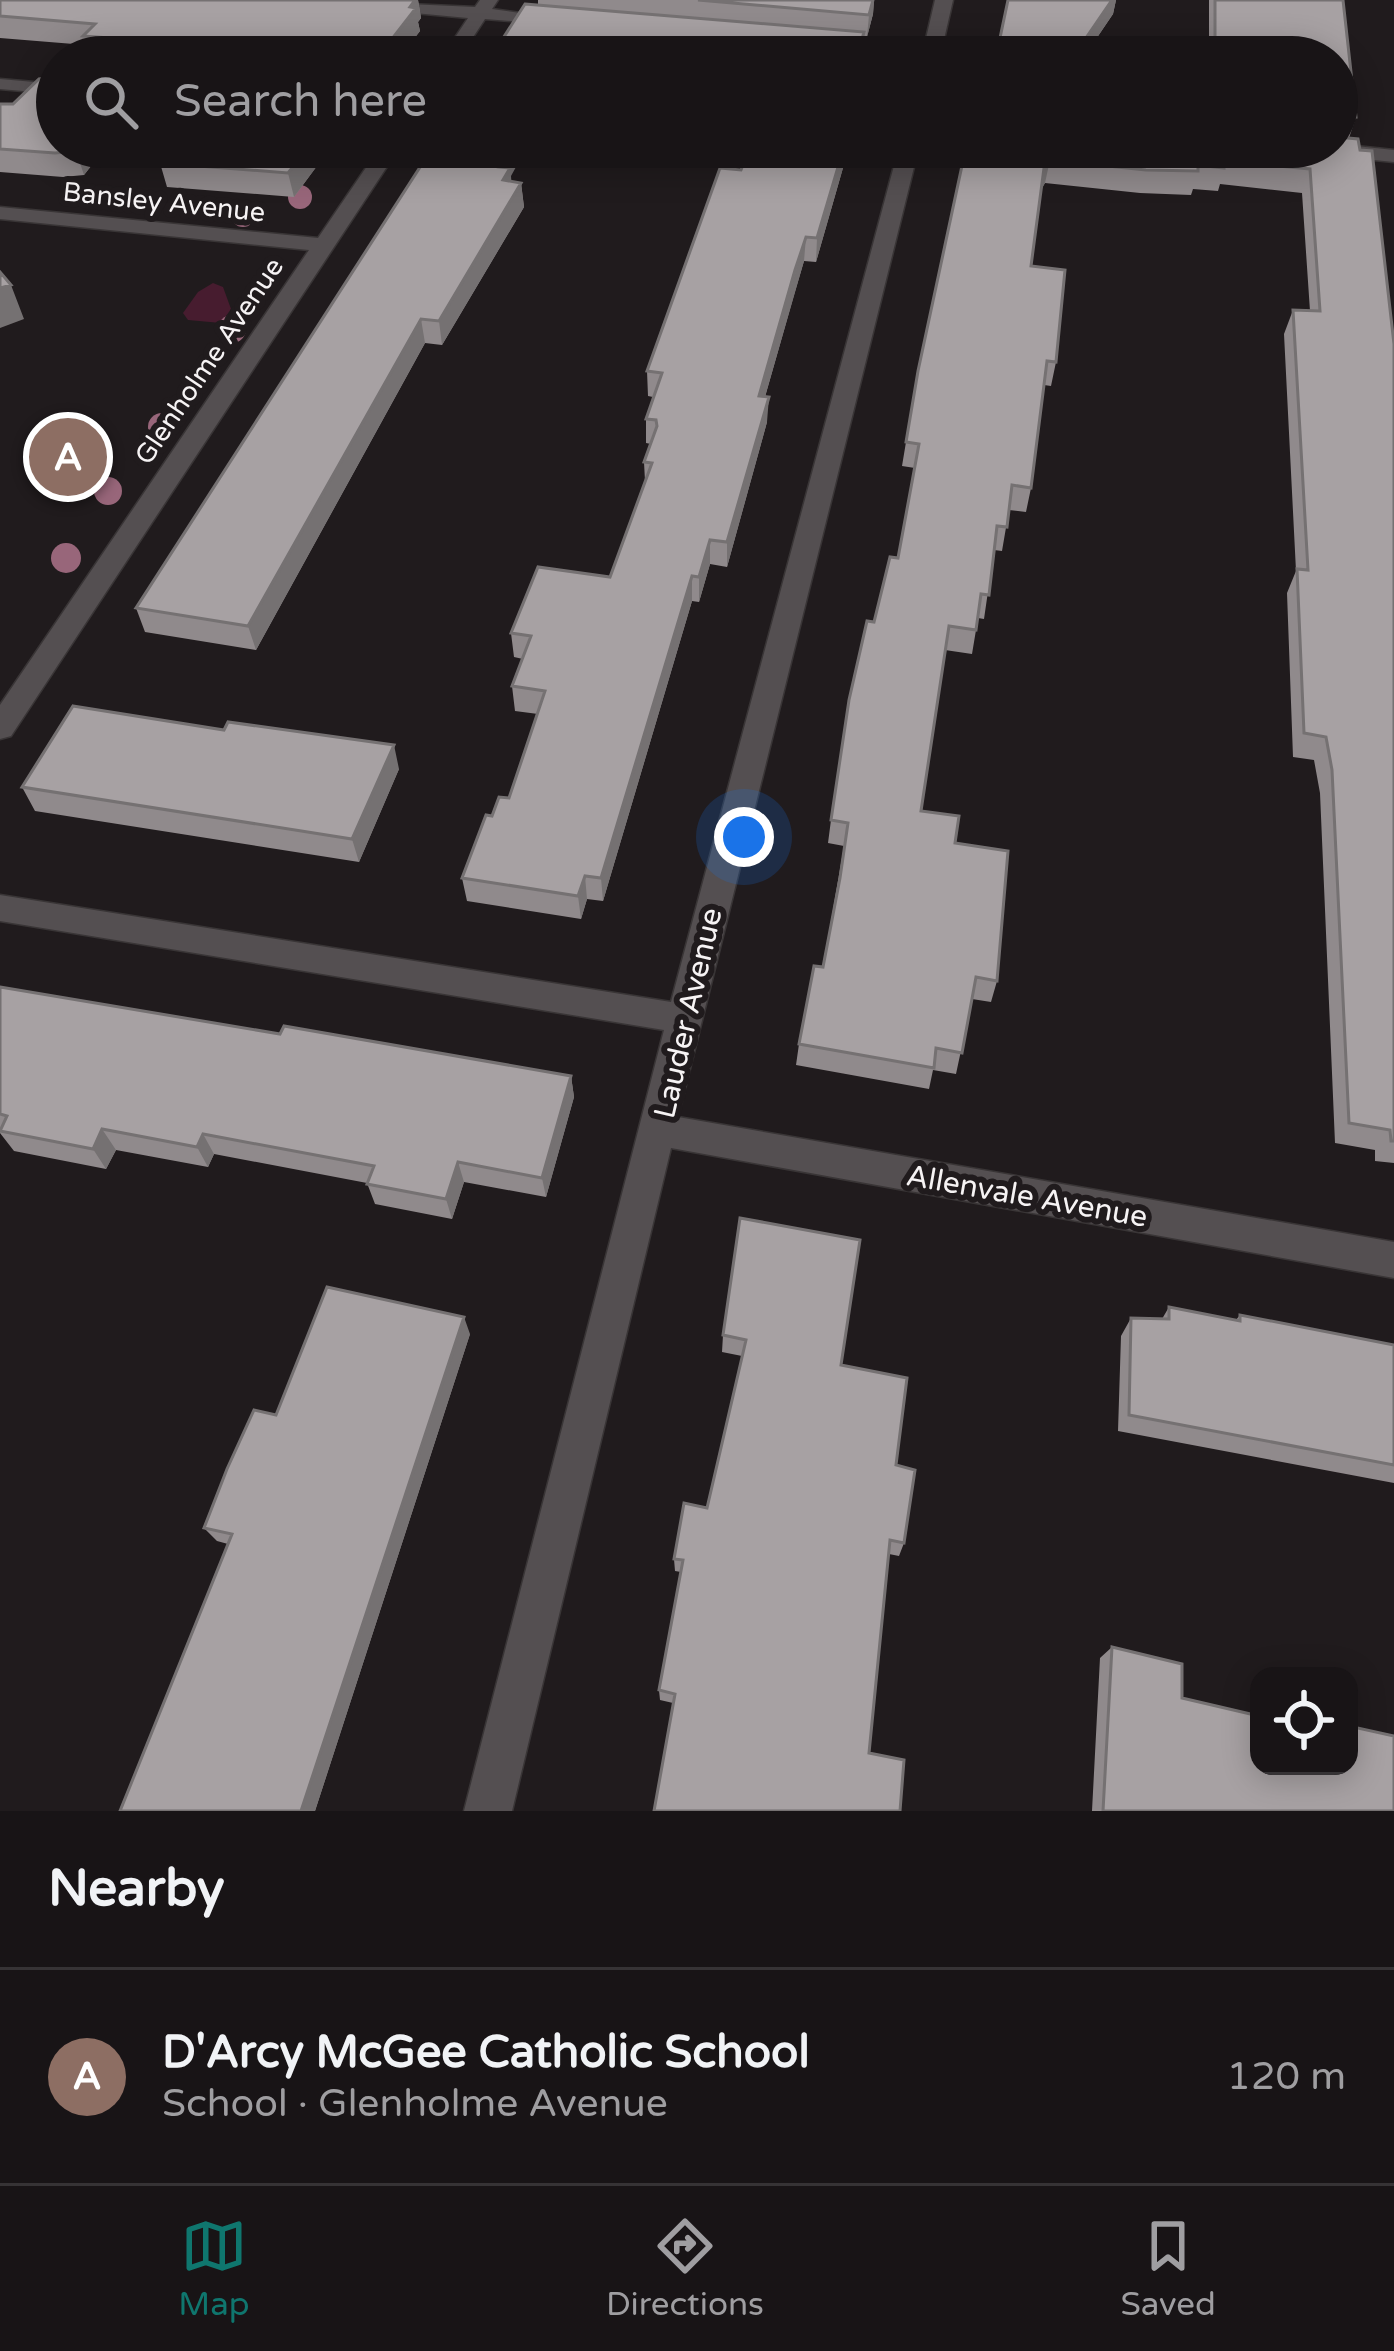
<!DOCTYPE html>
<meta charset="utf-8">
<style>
:root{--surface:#181416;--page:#211d1f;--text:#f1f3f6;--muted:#9f9ea1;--line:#363335;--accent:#0f766e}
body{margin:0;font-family:"Varela Round",sans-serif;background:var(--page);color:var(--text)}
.controls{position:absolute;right:36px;bottom:36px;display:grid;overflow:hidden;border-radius:24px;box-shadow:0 6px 30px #0003}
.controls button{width:108px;height:108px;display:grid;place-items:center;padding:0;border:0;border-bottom:3px solid var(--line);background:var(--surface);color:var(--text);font:60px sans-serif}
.you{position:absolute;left:744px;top:837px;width:42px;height:42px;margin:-30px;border:9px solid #fff;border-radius:50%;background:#1a73e8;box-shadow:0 0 0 18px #1a73e833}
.badge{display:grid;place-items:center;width:78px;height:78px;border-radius:50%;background:var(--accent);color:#fff;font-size:39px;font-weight:700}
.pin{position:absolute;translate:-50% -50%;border:6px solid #fff;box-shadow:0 3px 12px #0006}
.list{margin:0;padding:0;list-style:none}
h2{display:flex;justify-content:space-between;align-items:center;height:156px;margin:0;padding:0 48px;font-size:51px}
h2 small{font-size:39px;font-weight:400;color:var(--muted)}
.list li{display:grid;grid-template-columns:78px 1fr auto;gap:36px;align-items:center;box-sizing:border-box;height:216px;padding:0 48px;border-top:3px solid var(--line)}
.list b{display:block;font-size:45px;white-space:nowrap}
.list p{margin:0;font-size:39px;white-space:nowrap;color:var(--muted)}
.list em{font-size:39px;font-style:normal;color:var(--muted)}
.icon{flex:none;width:66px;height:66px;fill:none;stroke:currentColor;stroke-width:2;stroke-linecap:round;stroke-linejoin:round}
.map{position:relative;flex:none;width:1394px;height:1811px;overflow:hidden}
.search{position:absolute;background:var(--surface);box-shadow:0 6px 30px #0003;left:36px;right:36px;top:36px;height:132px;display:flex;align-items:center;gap:30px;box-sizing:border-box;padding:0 42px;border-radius:66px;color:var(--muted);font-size:45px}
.sheet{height:372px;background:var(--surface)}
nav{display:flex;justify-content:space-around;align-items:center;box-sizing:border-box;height:168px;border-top:3px solid var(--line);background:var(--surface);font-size:33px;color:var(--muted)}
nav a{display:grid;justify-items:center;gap:6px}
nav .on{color:var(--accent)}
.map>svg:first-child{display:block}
.green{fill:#471c2f}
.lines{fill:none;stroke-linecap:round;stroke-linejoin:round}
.service-casing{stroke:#393536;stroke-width:3}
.minor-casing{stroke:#393536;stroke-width:3}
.service{fill:#544f51;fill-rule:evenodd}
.minor{fill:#544f51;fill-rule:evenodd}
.tree{fill:#98667a}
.wall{fill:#908a8c}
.shaded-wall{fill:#757172}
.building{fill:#a7a1a3;stroke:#757172;stroke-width:3}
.labels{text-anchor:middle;stroke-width:12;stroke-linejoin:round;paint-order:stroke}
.far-street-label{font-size:27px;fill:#f6f3f4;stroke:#201b1d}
.street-label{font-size:30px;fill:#f6f3f4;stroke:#201b1d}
</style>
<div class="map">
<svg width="1394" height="1811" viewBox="0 0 1394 1811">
<rect width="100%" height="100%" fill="#201b1d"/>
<!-- green -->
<path class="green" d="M213,283L223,287L231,309L221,323L188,320L183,313L198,292Z"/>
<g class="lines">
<!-- service casing -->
<g class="service-casing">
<path id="service" d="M0,79L57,84V94L0,89Z"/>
</g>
<!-- minor casing -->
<g class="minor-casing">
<path id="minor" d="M319,0L475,7L480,0H498L492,9L569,20L560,25L485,19L460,57H442L468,18L328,5Z
M935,0H953L940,57L820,49L811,43L820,37L924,47Z
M1337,144L1394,150V162L1304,153L1294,147Z
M380,147H400L11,736L0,739V705L309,250L0,219V207L318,238Z
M899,147H919L678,1117L1394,1242V1278L671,1148L512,1811H464L664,1030L0,921V895L671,1002Z"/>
</g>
<!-- service -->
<use href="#service" class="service"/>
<!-- minor -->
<use href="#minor" class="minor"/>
</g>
<!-- trees -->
<g class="tree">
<circle cx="300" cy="197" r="12"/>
<circle cx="243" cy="215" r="12"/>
<circle cx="232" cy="329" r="14"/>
<circle cx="162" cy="427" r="14"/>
<circle cx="108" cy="491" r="14"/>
<circle cx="66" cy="558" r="15"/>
</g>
<!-- wall -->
<path class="wall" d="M0,0H433H418L421,18L418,22L420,31L400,57H90L86,45L0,38Z
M538,0H874L873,14L867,37L538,5Z
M1008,0H1116L1113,14L1096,39L1209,49V0H1343L1356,117L1349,138L1394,344V1163L1375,1161V1150L1335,1143L1320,793L1314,760L1293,757L1287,593L1296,571L1284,334L1293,310L1310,311L1302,193L1220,184L1218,191L1193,189L1191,195L1140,193L1045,183L1041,189L1031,266L1056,362L1051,386L1044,385L1031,488L1026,512L1009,510L1002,551L994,550L984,619L978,618L972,654L945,650L921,811L955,843L997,981L991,1002L972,999L956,1074L933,1070L929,1089L796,1065L799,1044L823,967L844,846L828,843L831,820L874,622L898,558L915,468L902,466L906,442L966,147H1337V57H996Z
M0,104H13L106,147L84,175L63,177L0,172Z
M123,147H331L294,197L167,187L160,163L187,154Z
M750,147H849L816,262L804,261L794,295L765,397L767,422L727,567L710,564L699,602L692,601L603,901L587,899L581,919L467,901L462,878L492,816L509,798L538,714L515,711L512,686L523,659L514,657L511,633L610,577L645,481L644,462L651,444L646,443V419L653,397L648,396L647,371L741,170Z
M511,176V181L521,183L524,207L442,345L425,343L256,650L145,632L136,608Z
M399,769L359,862L35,811L22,787Z
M0,987L280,1034L571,1076L574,1097L546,1197L464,1182L452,1219L375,1204L367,1183L214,1154L208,1167L116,1150L106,1169L14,1151L0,1133Z
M740,1218L841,1365L896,1465L904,1543L899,1556L889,1554L869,1753L900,1811L673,1703L660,1700L659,1690L681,1572L675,1571L674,1559L707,1508L742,1356L722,1352L723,1335Z
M1169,1307L1236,1320L1240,1315L1394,1345V1483L1118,1431L1121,1336L1131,1318L1162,1319Z
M470,1334L315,1811H120L228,1544L217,1541L204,1528L276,1415Z
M1112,1647L1182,1698L1259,1766L1394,1811H1092L1100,1658Z"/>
<!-- shaded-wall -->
<path class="shaded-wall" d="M415,0H418L421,18L418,22L420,31L400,57H378Z
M873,0H874L873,14L867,37L869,15Z
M1112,0H1116L1113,14L1084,57L1086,38Z
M79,147H106L84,175L76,151Z
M309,147H331L294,197L288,173Z
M511,147H527L511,176L512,192L505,204L499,167Z
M844,147H849L816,262L817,238Z
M1050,160L1045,183L1040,192L1044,168Z
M521,183L524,207L442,345L439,321Z
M806,237L804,261L758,421L759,396Z
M11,285L24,319L0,328V288Z
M421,319L425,343L256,650L248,626Z
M769,397L767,422L727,567V542Z
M710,540V564L699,602V577Z
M692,576V601L603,901L601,878Z
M394,745L399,769L359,862L352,839Z
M585,876L587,899L581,919L578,896Z
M571,1076L574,1097L546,1197L542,1178Z
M102,1129L116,1150L106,1169L93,1149Z
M203,1134L214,1154L208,1167L197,1147Z
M458,1162L464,1182L452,1219L446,1199Z
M464,1317L470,1334L315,1811H301Z"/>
<!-- building -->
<path class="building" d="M0,0H415L410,7L416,8L378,57H161V42L83,36L95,24L0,16Z
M698,0H873L869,15Z
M1008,0H1112L1086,38L1215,50V0H1343L1356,117L1337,118V57H996Z
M525,4L864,32L857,57H491Z
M57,77V147H79L76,151L55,153L0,149V104H13L39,79Z
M1337,137L1358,139L1360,150L1372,151L1394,344V1141H1391L1390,1130L1349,1123L1332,770L1326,737L1304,733L1297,569L1308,570L1293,310L1320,311L1310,169L1224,161V168L1198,165V171L1146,170L1050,160L1044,168L1031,266L1065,270L1056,362L1047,361L1031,488L1012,485L1007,527L997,526L989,595L981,594L976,630L949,626L921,811L959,816L955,843L1008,851L997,981L976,977L962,1053L936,1048L934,1068L799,1044L814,966L823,967L840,878L848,823L831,820L849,700L867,621L874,622L890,557L898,558L919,444L906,442L918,371L966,147H1337Z
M206,147H309L288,173L160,163Z
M433,147H511L499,167L510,168L503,180L521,183L439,321L421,319L248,626L136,608Z
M750,147H844L817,238L806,237L795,270L759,396L769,397L727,542L710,540L699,577L692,576L601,878L585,876L578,896L462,878L486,815L492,816L499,797L509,798L545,691L512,686L531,636L511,633L538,567L610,577L652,463L644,462L657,426L656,420L646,419L662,373L647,371L720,168L741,170Z
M0,272L11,285L0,288Z
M73,706L224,730L228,722L394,745L352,839L22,787Z
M0,987L280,1034L284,1026L571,1076L542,1178L458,1162L446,1199L367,1184L374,1166L203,1134L197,1147L102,1129L93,1149L0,1131L7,1116L0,1114Z
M740,1218L860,1240L841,1365L907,1378L896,1465L915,1470L904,1543L890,1540L869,1753L904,1760L900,1811H654L675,1694L659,1690L683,1560L674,1559L684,1503L707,1508L746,1340L723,1335Z
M327,1287L464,1317L301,1811H120L232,1534L204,1528L227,1469L254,1410L276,1415Z
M1169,1307L1240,1321V1315L1394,1345V1465L1129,1415L1131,1318L1169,1319Z
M1112,1647L1182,1664V1698L1259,1716V1766H1349V1726L1394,1736V1811H1103Z"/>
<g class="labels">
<!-- far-street labels -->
<g class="far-street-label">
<text transform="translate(164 202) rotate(6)" y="9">Bansley Avenue</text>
<text transform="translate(209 361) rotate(-56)" y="9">Glenholme Avenue</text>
</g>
<!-- street labels -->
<g class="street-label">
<text transform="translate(688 1013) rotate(-77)" y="10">Lauder Avenue</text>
<text transform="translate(1027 1196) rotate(10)" y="10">Allenvale Avenue</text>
</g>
</g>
</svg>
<div class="controls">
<button><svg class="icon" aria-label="locate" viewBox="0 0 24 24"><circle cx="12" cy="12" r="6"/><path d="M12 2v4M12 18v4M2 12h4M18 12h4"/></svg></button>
</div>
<div class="you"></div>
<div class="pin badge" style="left:68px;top:457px;background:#8d6e63">A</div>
<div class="search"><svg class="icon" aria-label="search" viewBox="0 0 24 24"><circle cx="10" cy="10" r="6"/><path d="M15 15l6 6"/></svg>Search here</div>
</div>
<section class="sheet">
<h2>Nearby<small></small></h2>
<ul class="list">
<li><span class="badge" style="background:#8d6e63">A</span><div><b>D'Arcy McGee Catholic School</b><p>School · Glenholme Avenue</p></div><em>120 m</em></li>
</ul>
</section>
<nav>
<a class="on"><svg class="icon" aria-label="map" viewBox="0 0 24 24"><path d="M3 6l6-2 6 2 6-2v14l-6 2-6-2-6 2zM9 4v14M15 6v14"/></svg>Map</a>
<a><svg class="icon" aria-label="directions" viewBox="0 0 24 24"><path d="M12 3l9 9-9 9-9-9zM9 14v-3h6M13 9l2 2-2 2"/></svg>Directions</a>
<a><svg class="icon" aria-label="saved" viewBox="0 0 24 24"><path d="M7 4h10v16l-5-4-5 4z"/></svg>Saved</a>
</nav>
